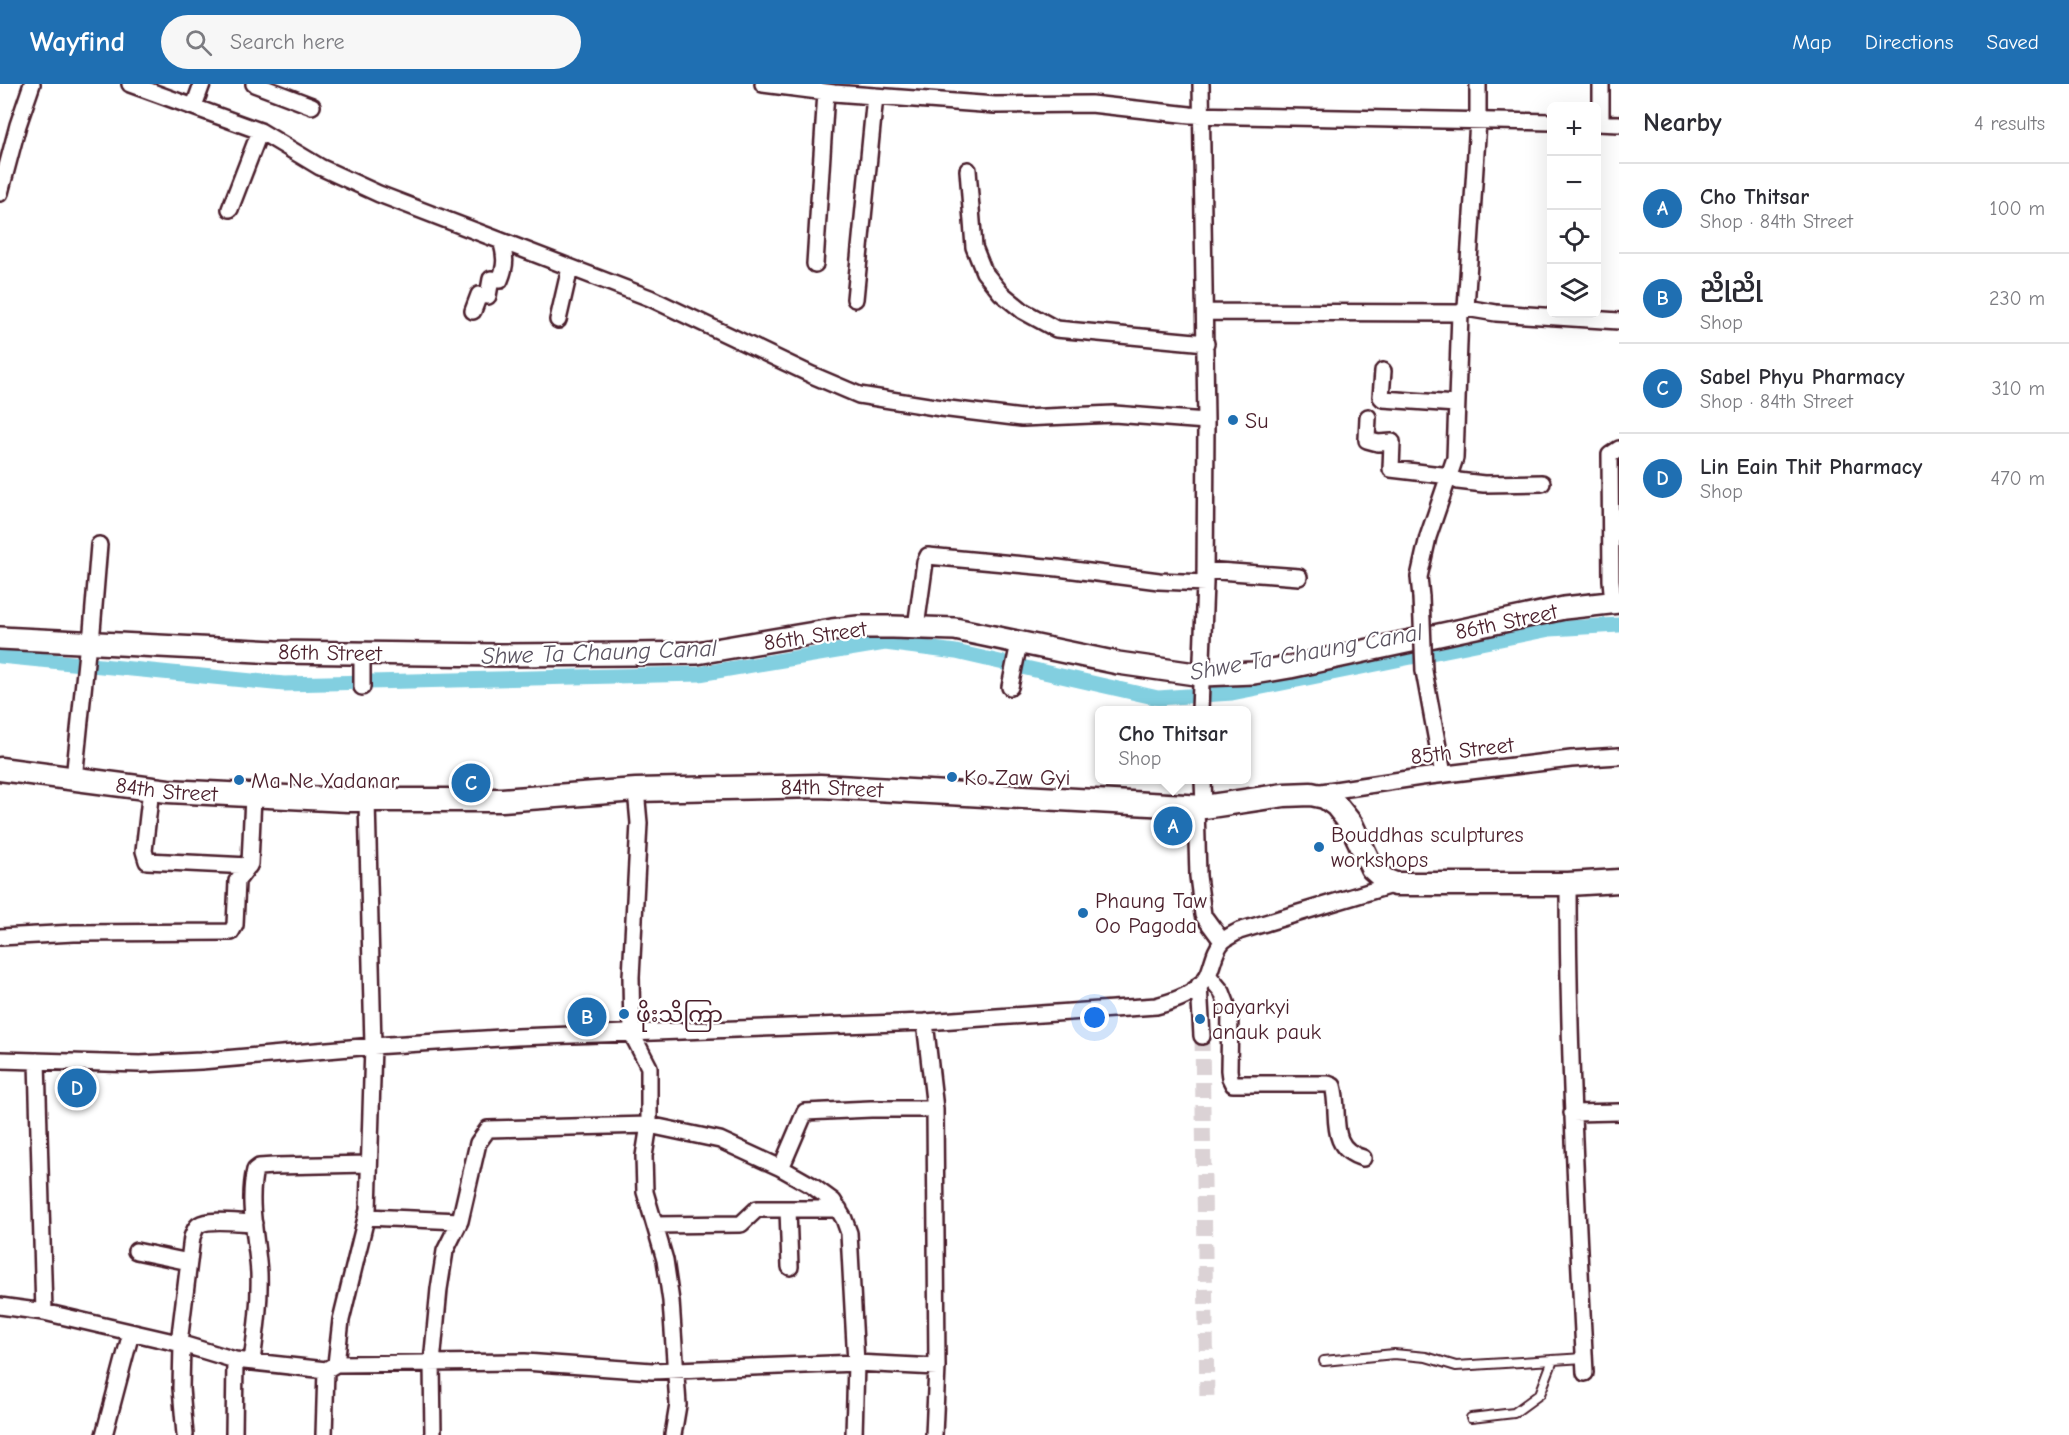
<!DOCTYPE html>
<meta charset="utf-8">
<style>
:root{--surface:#fff;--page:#f7f7f7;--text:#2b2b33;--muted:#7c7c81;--line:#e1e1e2;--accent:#1f6fb2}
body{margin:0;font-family:"Comic Neue","Noto Sans Myanmar",sans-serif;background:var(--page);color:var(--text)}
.controls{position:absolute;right:18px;top:18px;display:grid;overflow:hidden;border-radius:9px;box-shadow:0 6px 24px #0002}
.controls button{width:54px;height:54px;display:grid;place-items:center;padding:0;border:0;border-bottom:2px solid var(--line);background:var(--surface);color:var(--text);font:30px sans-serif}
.you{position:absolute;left:1095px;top:934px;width:21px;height:21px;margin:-15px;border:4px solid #fff;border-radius:50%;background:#1a73e8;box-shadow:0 0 0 9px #1a73e833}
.badge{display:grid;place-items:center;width:39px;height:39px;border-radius:50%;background:var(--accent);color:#fff;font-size:20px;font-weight:700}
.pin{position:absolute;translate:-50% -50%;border:3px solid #fff;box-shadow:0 2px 6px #0006}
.popup{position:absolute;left:1095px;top:622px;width:156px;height:78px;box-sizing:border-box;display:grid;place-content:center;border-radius:9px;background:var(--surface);filter:drop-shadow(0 2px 4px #0005);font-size:20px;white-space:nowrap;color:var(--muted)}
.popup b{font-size:22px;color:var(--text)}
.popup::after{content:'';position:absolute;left:50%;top:100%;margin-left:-12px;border:12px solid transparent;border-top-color:var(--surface)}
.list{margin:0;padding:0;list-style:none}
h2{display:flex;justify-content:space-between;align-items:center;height:78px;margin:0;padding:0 24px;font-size:26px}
h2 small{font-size:20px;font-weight:400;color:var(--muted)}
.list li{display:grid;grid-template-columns:39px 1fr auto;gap:18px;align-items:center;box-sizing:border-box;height:90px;padding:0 24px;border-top:2px solid var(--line)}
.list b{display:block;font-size:22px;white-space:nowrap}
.list p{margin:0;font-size:20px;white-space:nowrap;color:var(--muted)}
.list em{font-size:20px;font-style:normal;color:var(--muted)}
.icon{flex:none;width:33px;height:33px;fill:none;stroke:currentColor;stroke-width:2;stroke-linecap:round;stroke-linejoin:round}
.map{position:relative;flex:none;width:1619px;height:1351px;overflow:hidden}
header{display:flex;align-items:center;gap:36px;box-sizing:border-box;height:84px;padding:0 30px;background:var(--accent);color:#fff}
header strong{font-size:28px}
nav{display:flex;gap:33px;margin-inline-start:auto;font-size:21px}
.search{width:420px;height:54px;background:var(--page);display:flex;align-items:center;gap:15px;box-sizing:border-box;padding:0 21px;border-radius:33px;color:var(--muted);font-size:22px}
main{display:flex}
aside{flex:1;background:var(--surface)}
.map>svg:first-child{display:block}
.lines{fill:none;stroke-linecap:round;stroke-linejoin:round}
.canal{stroke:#82cfe0;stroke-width:15}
.street-tunnel{stroke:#dbd2d5;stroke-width:15;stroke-dasharray:15 8;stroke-linecap:butt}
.lane-casing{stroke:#4a1f2b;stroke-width:12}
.street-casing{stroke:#4a1f2b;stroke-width:20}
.secondary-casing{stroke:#4a1f2b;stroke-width:26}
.primary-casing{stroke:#4a1f2b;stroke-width:27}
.lane{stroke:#fff;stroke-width:8}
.street{stroke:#fff;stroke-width:15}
.secondary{stroke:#fff;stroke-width:21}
.primary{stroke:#fff;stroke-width:22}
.street-bridge-casing{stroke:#4a1f2b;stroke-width:20;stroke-linecap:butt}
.street-bridge{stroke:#fff;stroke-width:15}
.poi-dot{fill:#1f6fb2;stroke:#fff;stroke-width:2}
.labels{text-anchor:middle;stroke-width:4.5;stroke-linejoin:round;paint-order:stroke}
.poi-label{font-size:22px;fill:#4a1f2b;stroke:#fff;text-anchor:start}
.street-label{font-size:22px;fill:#4a1f2b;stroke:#fff}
.water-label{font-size:24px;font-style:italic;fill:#5b5461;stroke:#fff}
</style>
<header>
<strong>Wayfind</strong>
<div class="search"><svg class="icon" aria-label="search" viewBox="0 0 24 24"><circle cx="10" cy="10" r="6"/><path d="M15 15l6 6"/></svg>Search here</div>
<nav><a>Map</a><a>Directions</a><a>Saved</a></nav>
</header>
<main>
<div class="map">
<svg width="1619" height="1351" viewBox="0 0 1619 1351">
<rect width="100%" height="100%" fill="#fff"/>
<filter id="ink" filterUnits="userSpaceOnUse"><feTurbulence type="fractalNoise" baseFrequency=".0167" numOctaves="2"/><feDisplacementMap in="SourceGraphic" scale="12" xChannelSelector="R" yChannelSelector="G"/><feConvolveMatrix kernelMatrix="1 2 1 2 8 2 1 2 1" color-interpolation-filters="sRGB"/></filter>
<g filter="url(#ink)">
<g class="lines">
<!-- canal -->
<path class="canal" d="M0,572L284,600L699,590L885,559L956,568L1158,614L1232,609L1550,545L1619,541"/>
<!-- street-tunnel -->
<path class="street-tunnel" d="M1202,952L1207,1316"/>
<!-- lane casing -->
<g class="lane-casing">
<path id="lane" d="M1324,1277L1394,1270L1426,1273L1456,1282L1584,1274
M1471,1334L1514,1329L1540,1310L1553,1276"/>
</g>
<!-- street casing -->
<g class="street-casing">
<path id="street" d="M130,0L260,47L320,83L379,110L650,214L812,291L859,311L941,324L1022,334L1114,330L1206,337
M254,0L312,22
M763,0L834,9L995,21L1091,20L1190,31L1552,38
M194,22L202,0
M1596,39L1619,40
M1601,39V0
M968,86L974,163L984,188L1001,209L1023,227L1056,245L1206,259
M0,109L18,41L32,0
M230,125L260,47
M815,180L826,8
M855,215L875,12
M1466,224L1496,229L1619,237
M473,227L479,211L488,212L491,195L500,196C506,182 506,172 501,157
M1206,228L1460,229
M558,236L570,184
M1383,287L1381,313L1383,315L1456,320
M1368,333L1367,356L1378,359L1392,358L1391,385L1450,392L1458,397L1484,400L1542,399
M1205,486L1299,493
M1421,513L1419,493L1428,453L1455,374L1460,229L1466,224L1478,37V0
M1613,519L1611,496L1610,371L1619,365
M916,543L925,478L928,472L1058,484L1159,497L1205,499
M91,559L99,461
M362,569V603
M1424,587L1443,690
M1010,603L1019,559
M1200,626L1205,499L1206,337L1201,0
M74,695L88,558
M1203,696L1204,723
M151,705L144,767L147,777L249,782
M636,706L639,739L631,893L632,950L649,983V1041L644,1072L645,1108L665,1176L671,1217L678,1321L673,1351
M1315,709L1421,693L1571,675L1619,672
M1196,723L1198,792L1203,831L1222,857
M1568,800C1568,963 1577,1126 1585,1289
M0,853L74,849L231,848L235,841L237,797L250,780L253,712
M1208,891L1222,908L1230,929L1229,986L1230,994L1233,1000H1328L1333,1002C1341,1029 1326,1064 1363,1074
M1199,901L1202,952
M925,938L935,1025L937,1283L934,1351
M0,976L140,980L201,977L373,962L517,953L925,938L1156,922C1175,917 1197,910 1208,891C1213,881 1214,866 1223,857C1227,853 1234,850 1239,847L1395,800
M37,977L44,1228L182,1260L235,1276L326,1286L336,1280L341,1236L368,1126L373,962L367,717
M1572,1029L1619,1028
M781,1084L805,1028L871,1025H935
M788,1125L790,1183
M366,1133L460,1137L445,1167L439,1205L432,1279L433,1351
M460,1137L478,1059L488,1045L649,1041L720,1056L781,1084L811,1101L833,1117L844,1135L849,1149L856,1279L854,1351
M655,1141L741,1140L757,1125H839
M136,1167L189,1178
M0,1222L44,1228
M179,1259L192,1153C194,1149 195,1143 199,1141C209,1134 241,1139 254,1139
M182,1260L181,1304L185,1351
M252,1277C256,1247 260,1219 259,1189C257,1156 247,1119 255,1086L259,1083L274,1082L369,1080
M336,1280L525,1278L652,1287L856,1279L937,1283
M104,1351L131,1249
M234,1351L235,1276
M324,1351L326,1286"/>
</g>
<!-- secondary casing -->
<g class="secondary-casing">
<path id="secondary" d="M0,554L276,568L500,571L634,570L697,569L832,546L858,543H893L955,545L1118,579L1202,591L1254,589L1290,583L1564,524L1619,518"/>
</g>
<!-- primary casing -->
<g class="primary-casing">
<g id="primary">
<path id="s1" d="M0,685L168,707L348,716H502L636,706L820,702L1204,723L1284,711L1311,710L1325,713L1336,721L1351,740L1372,784L1385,796L1395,800H1568L1619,797"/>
</g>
</g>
<!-- lane -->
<use href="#lane" class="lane"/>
<!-- street -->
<use href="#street" class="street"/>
<!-- secondary -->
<use href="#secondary" class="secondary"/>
<!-- primary -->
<use href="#primary" class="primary"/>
<!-- street-bridge casing -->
<g class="street-bridge-casing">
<path id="street-bridge" d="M1421,513L1424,587"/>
</g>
<!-- street-bridge -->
<use href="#street-bridge" class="street-bridge"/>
</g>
</g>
<!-- markers -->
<g class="poi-dot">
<circle cx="1233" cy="336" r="6"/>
<circle cx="952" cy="693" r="6"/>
<circle cx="239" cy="696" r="6"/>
<circle cx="1319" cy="763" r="6"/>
<circle cx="1083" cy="829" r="6"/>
<circle cx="624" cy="930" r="6"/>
<circle cx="1200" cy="935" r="6"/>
</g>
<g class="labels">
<!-- poi labels -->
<g class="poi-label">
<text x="1245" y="344">Su</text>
<text x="964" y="701">Ko Zaw Gyi</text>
<text x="251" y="704">Ma Ne Yadanar</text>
<text x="1331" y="758">Bouddhas sculptures<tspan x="1331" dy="25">workshops</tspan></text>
<text x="1095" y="824">Phaung Taw<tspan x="1095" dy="25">Oo Pagoda</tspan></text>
<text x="1212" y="930">payarkyi<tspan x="1212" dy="25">anauk pauk</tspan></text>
<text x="636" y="938">ဖိုးသိကြာ</text>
</g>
<!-- street labels -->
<g class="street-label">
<text transform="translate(1506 537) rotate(-12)" y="8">86th Street</text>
<text transform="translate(815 551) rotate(-8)" y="8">86th Street</text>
<text transform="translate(330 568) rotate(1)" y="8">86th Street</text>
<text transform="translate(1462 666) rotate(-7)" y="8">85th Street</text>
<text dy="8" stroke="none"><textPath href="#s1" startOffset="168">84th Street</textPath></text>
<text dy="8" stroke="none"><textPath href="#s1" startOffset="834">84th Street</textPath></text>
</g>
<!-- water labels -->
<g class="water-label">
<text transform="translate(599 568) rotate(-2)" y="8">Shwe Ta Chaung Canal</text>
<text transform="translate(1306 568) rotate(-10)" y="8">Shwe Ta Chaung Canal</text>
</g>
</g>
</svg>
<div class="controls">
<button>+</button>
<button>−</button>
<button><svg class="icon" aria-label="locate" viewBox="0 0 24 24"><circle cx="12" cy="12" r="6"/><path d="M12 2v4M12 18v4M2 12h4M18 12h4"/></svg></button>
<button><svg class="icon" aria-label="layers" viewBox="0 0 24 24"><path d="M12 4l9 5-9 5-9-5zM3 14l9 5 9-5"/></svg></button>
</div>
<div class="you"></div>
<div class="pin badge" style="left:1173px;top:742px">A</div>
<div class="popup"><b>Cho Thitsar</b>Shop</div>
<div class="pin badge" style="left:587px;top:933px">B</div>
<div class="pin badge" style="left:471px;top:699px">C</div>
<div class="pin badge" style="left:77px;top:1004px">D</div>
</div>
<aside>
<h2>Nearby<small>4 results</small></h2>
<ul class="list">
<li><span class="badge">A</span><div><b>Cho Thitsar</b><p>Shop · 84th Street</p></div><em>100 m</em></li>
<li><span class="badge">B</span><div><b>ညိုညို</b><p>Shop</p></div><em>230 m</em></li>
<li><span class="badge">C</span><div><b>Sabel Phyu Pharmacy</b><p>Shop · 84th Street</p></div><em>310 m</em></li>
<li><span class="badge">D</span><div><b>Lin Eain Thit Pharmacy</b><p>Shop</p></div><em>470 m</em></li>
</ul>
</aside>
</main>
